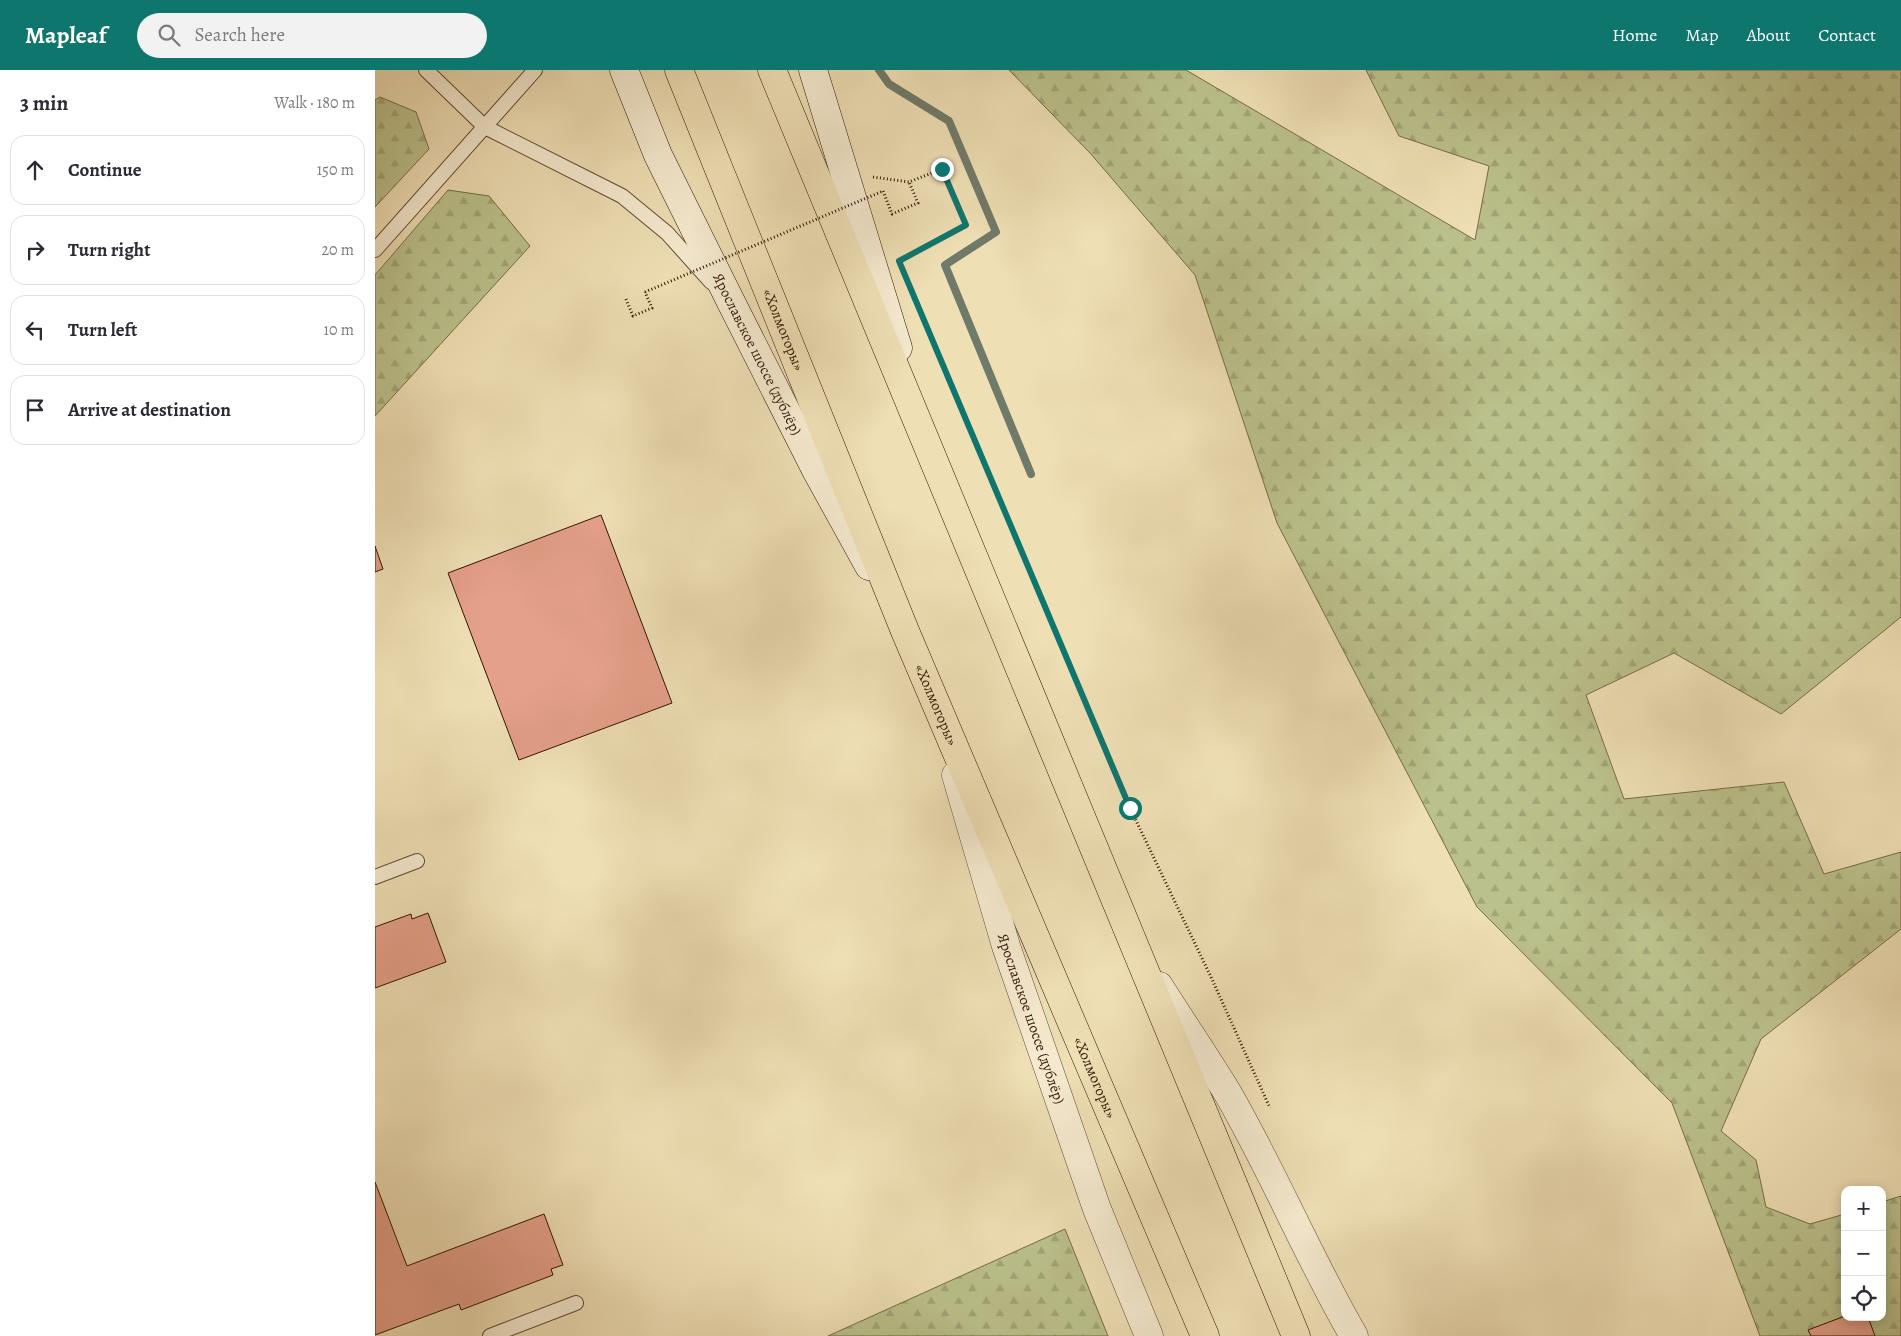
<!DOCTYPE html>
<meta charset="utf-8">
<style>
:root{--surface:#fff;--page:#f2f2f3;--text:#2b2b33;--muted:#7c7c81;--line:#e1e1e2;--accent:#0f766e}
body{margin:0;font-family:Alegreya,serif;background:var(--page);color:var(--text)}
.controls{position:absolute;right:15px;bottom:15px;display:grid;overflow:hidden;border-radius:10px;box-shadow:0 2px 12px #0003}
.controls button{width:45px;height:45px;display:grid;place-items:center;padding:0;border:0;border-bottom:1px solid var(--line);background:var(--surface);color:var(--text);font:25px sans-serif}
.stop{position:absolute;width:15px;height:15px;margin:-11px;border:4px solid #0f766e;border-radius:50%;background:#fff}
.stop.end{background:#0f766e;border-color:#fff;box-shadow:0 1px 5px #0008}
.list{margin:0;padding:0;list-style:none}
h2{display:flex;justify-content:space-between;align-items:center;height:65px;margin:0;padding:0 20px;font-size:21px}
h2 small{font-size:16px;font-weight:400;color:var(--muted)}
.list li{display:grid;grid-template-columns:32px 1fr auto;gap:15px;align-items:center;box-sizing:border-box;height:70px;margin:0 10px 10px;padding:0 10px;border:1px solid var(--line);border-radius:15px}
.list b{display:block;font-size:19px;white-space:nowrap}
.list em{font-size:16px;font-style:normal;color:var(--muted)}
.icon{flex:none;width:28px;height:28px;fill:none;stroke:currentColor;stroke-width:2;stroke-linecap:round;stroke-linejoin:round}
.map{position:relative;flex:none;width:1526px;height:1266px;overflow:hidden}
header{display:flex;align-items:center;gap:30px;box-sizing:border-box;height:70px;padding:0 25px;background:var(--accent);color:#fff}
header strong{font-size:24px}
nav{display:flex;gap:28px;margin-inline-start:auto;font-size:18px}
.search{width:350px;height:45px;background:var(--page);display:flex;align-items:center;gap:12px;box-sizing:border-box;padding:0 18px;border-radius:28px;color:var(--muted);font-size:19px}
main{display:flex}
aside{flex:1;background:var(--surface)}
.map>svg:first-child{display:block}
.forest{fill:url(#forest-firs);stroke:#766b48}
.lines{fill:none;stroke-linecap:round;stroke-linejoin:round}
.stream{stroke:#707a69;stroke-width:8}
.building{fill:#e5a08a;stroke:#301505}
.service-casing{stroke:#604831;stroke-width:16}
.tertiary-casing{stroke:#604831;stroke-width:29}
.secondary-casing{stroke:#301505;stroke-width:29}
.trunk-casing{stroke:#301505;stroke-width:29}
.path{stroke:#301505;stroke-width:3;stroke-dasharray:1 2.5;stroke-linecap:butt}
.service{stroke:#f5eacf;stroke-width:14}
.tertiary{stroke:#f5eacf;stroke-width:28}
.secondary{stroke:#f5eacf;stroke-width:28}
.trunk{stroke:#efdfb5;stroke-width:28}
.path-bridge{stroke:#301505;stroke-width:3;stroke-dasharray:1 2.5;stroke-linecap:butt}
.route{stroke:#0f766e;stroke-width:6}
.labels{text-anchor:middle;stroke-width:4;stroke-linejoin:round;paint-order:stroke}
.street-label{font-size:15px;fill:#301505;stroke:#f5eacf}
</style>
<header>
<strong>Mapleaf</strong>
<div class="search"><svg class="icon" aria-label="search" viewBox="0 0 24 24"><circle cx="10" cy="10" r="6"/><path d="M15 15l6 6"/></svg>Search here</div>
<nav><a>Home</a><a>Map</a><a>About</a><a>Contact</a></nav>
</header>
<main>
<aside>
<h2>3 min<small>Walk · 180 m</small></h2>
<ul class="list">
<li><svg class="icon" aria-label="ahead" viewBox="0 0 24 24"><path d="M12 20V5M6 11l6-6 6 6"/></svg><div><b>Continue</b></div><em>150 m</em></li>
<li><svg class="icon" aria-label="right" viewBox="0 0 24 24"><path d="M7 20v-9h11M14 6l5 5-5 5"/></svg><div><b>Turn right</b></div><em>20 m</em></li>
<li><svg class="icon" aria-label="left" viewBox="0 0 24 24"><path d="M17 20v-9H6M10 6l-5 5 5 5"/></svg><div><b>Turn left</b></div><em>10 m</em></li>
<li><svg class="icon" aria-label="arrive" viewBox="0 0 24 24"><path d="M6 21V4h12l-3 4 3 4H6"/></svg><div><b>Arrive at destination</b></div></li>
</ul>
</aside>
<div class="map">
<svg width="1526" height="1266" viewBox="0 0 1526 1266">
<defs>
<pattern id="forest-firs" width="22" height="20" patternUnits="userSpaceOnUse" patternTransform="scale(1.25)"><rect width="22" height="20" fill="#bbc18c"/><path d="M5 1l3.5 6h-7zM16 11l3.5 6h-7z" fill="#a1a577"/></pattern>
</defs>
<rect width="100%" height="100%" fill="#efdfb5"/>
<filter id="stains"><feTurbulence type="fractalNoise" baseFrequency=".004" numOctaves="4"/><feColorMatrix values="0 0 0 0 .2 0 0 0 0 .09 0 0 0 0 .02 0 0 0 .5 -.17"/></filter>
<radialGradient id="worn" r=".72"><stop offset=".6" stop-color="#630" stop-opacity="0"/><stop offset="1" stop-color="#630" stop-opacity=".3"/></radialGradient>
<!-- forest -->
<path class="forest" d="M634,0H811L1100,170L1114,96L1024,66L991,0H1526V547L1406,644L1299,583L1211,625L1249,729L1409,712L1449,804L1526,782V859L1386,969L1346,1061L1381,1090L1391,1137L1435,1154L1470,1144V1247H1507V1132L1526,1126V1266H1385L1297,1033L1102,837L902,453L820,205L715,83Z
M5,27L41,42L54,79L0,137V30Z
M73,120L114,126L155,176L0,346V205Z
M690,1159L733,1266H453Z"/>
<g class="lines">
<!-- stream -->
<path class="stream" d="M504,0L514,14L574,51L621,162L570,195L656,404"/>
</g>
<!-- building -->
<path class="building" d="M226,445L297,633L144,690L73,503Z
M0,476L8,499L0,502Z
M53,843L71,892L0,918V857L36,844L37,849Z
M0,1112L32,1196L169,1144L188,1195L176,1199L178,1205L86,1240L84,1234L0,1265Z
M1470,1246L1493,1247L1500,1266H1436L1433,1260Z"/>
<g class="lines">
<!-- service casing -->
<g class="service-casing">
<path id="service" d="M51,0L110,57L247,126L292,163L336,212
M0,180L160,0
M0,807L42,791
M115,1266L201,1233"/>
</g>
<!-- tertiary casing -->
<g class="tertiary-casing">
<g id="tertiary">
<path id="s1" d="M581,705L631,876L722,1139L774,1266"/>
<path d="M784,916C806,951 830,986 852,1022C898,1101 933,1187 979,1266"/>
</g>
</g>
<!-- secondary casing -->
<g class="secondary-casing">
<g id="secondary">
<path id="s2" d="M249,0L283,85L357,234L441,400L494,496"/>
<path d="M438,0L523,278"/>
</g>
</g>
<!-- trunk casing -->
<g class="trunk-casing">
<g id="trunk">
<path id="s3" d="M304,0L530,561L830,1266"/>
<path d="M397,0L921,1266"/>
</g>
</g>
<!-- path -->
<path class="path" d="M498,107L534,112L567,99L591,155L524,191
M508,121L517,144L543,133L534,112
M538,224L755,738L836,907L895,1038
M251,229L258,246L277,238L270,222"/>
<!-- service -->
<use href="#service" class="service"/>
<!-- tertiary -->
<use href="#tertiary" class="tertiary"/>
<!-- secondary -->
<use href="#secondary" class="secondary"/>
<!-- trunk -->
<use href="#trunk" class="trunk"/>
<!-- path-bridge -->
<path class="path-bridge" d="M270,222L508,121"/>
</g>
<g class="lines">
<!-- route -->
<path class="route" d="M567,99L591,155L524,191L755,738"/>
</g>
<g class="labels">
<!-- street labels -->
<g class="street-label">
<text dy="5" stroke="none"><textPath href="#s3" startOffset="280">«Холмогоры»</textPath></text>
<text dy="5" stroke="none"><textPath href="#s2" startOffset="314">Ярославское шоссе (дублёр)</textPath></text>
<text dy="5" stroke="none"><textPath href="#s3" startOffset="685">«Холмогоры»</textPath></text>
<text dy="5" stroke="none"><textPath href="#s1" startOffset="255">Ярославское шоссе (дублёр)</textPath></text>
<text dy="5" stroke="none"><textPath href="#s3" startOffset="1090">«Холмогоры»</textPath></text>
</g>
</g>
<rect width="100%" height="100%" filter="url(#stains)"/>
<rect width="100%" height="100%" fill="url(#worn)"/>
</svg>
<div class="controls">
<button>+</button>
<button>−</button>
<button><svg class="icon" aria-label="locate" viewBox="0 0 24 24"><circle cx="12" cy="12" r="6"/><path d="M12 2v4M12 18v4M2 12h4M18 12h4"/></svg></button>
</div>
<div class="stop" style="left:755px;top:738px"></div>
<div class="stop end" style="left:567px;top:99px"></div>
</div>
</main>
